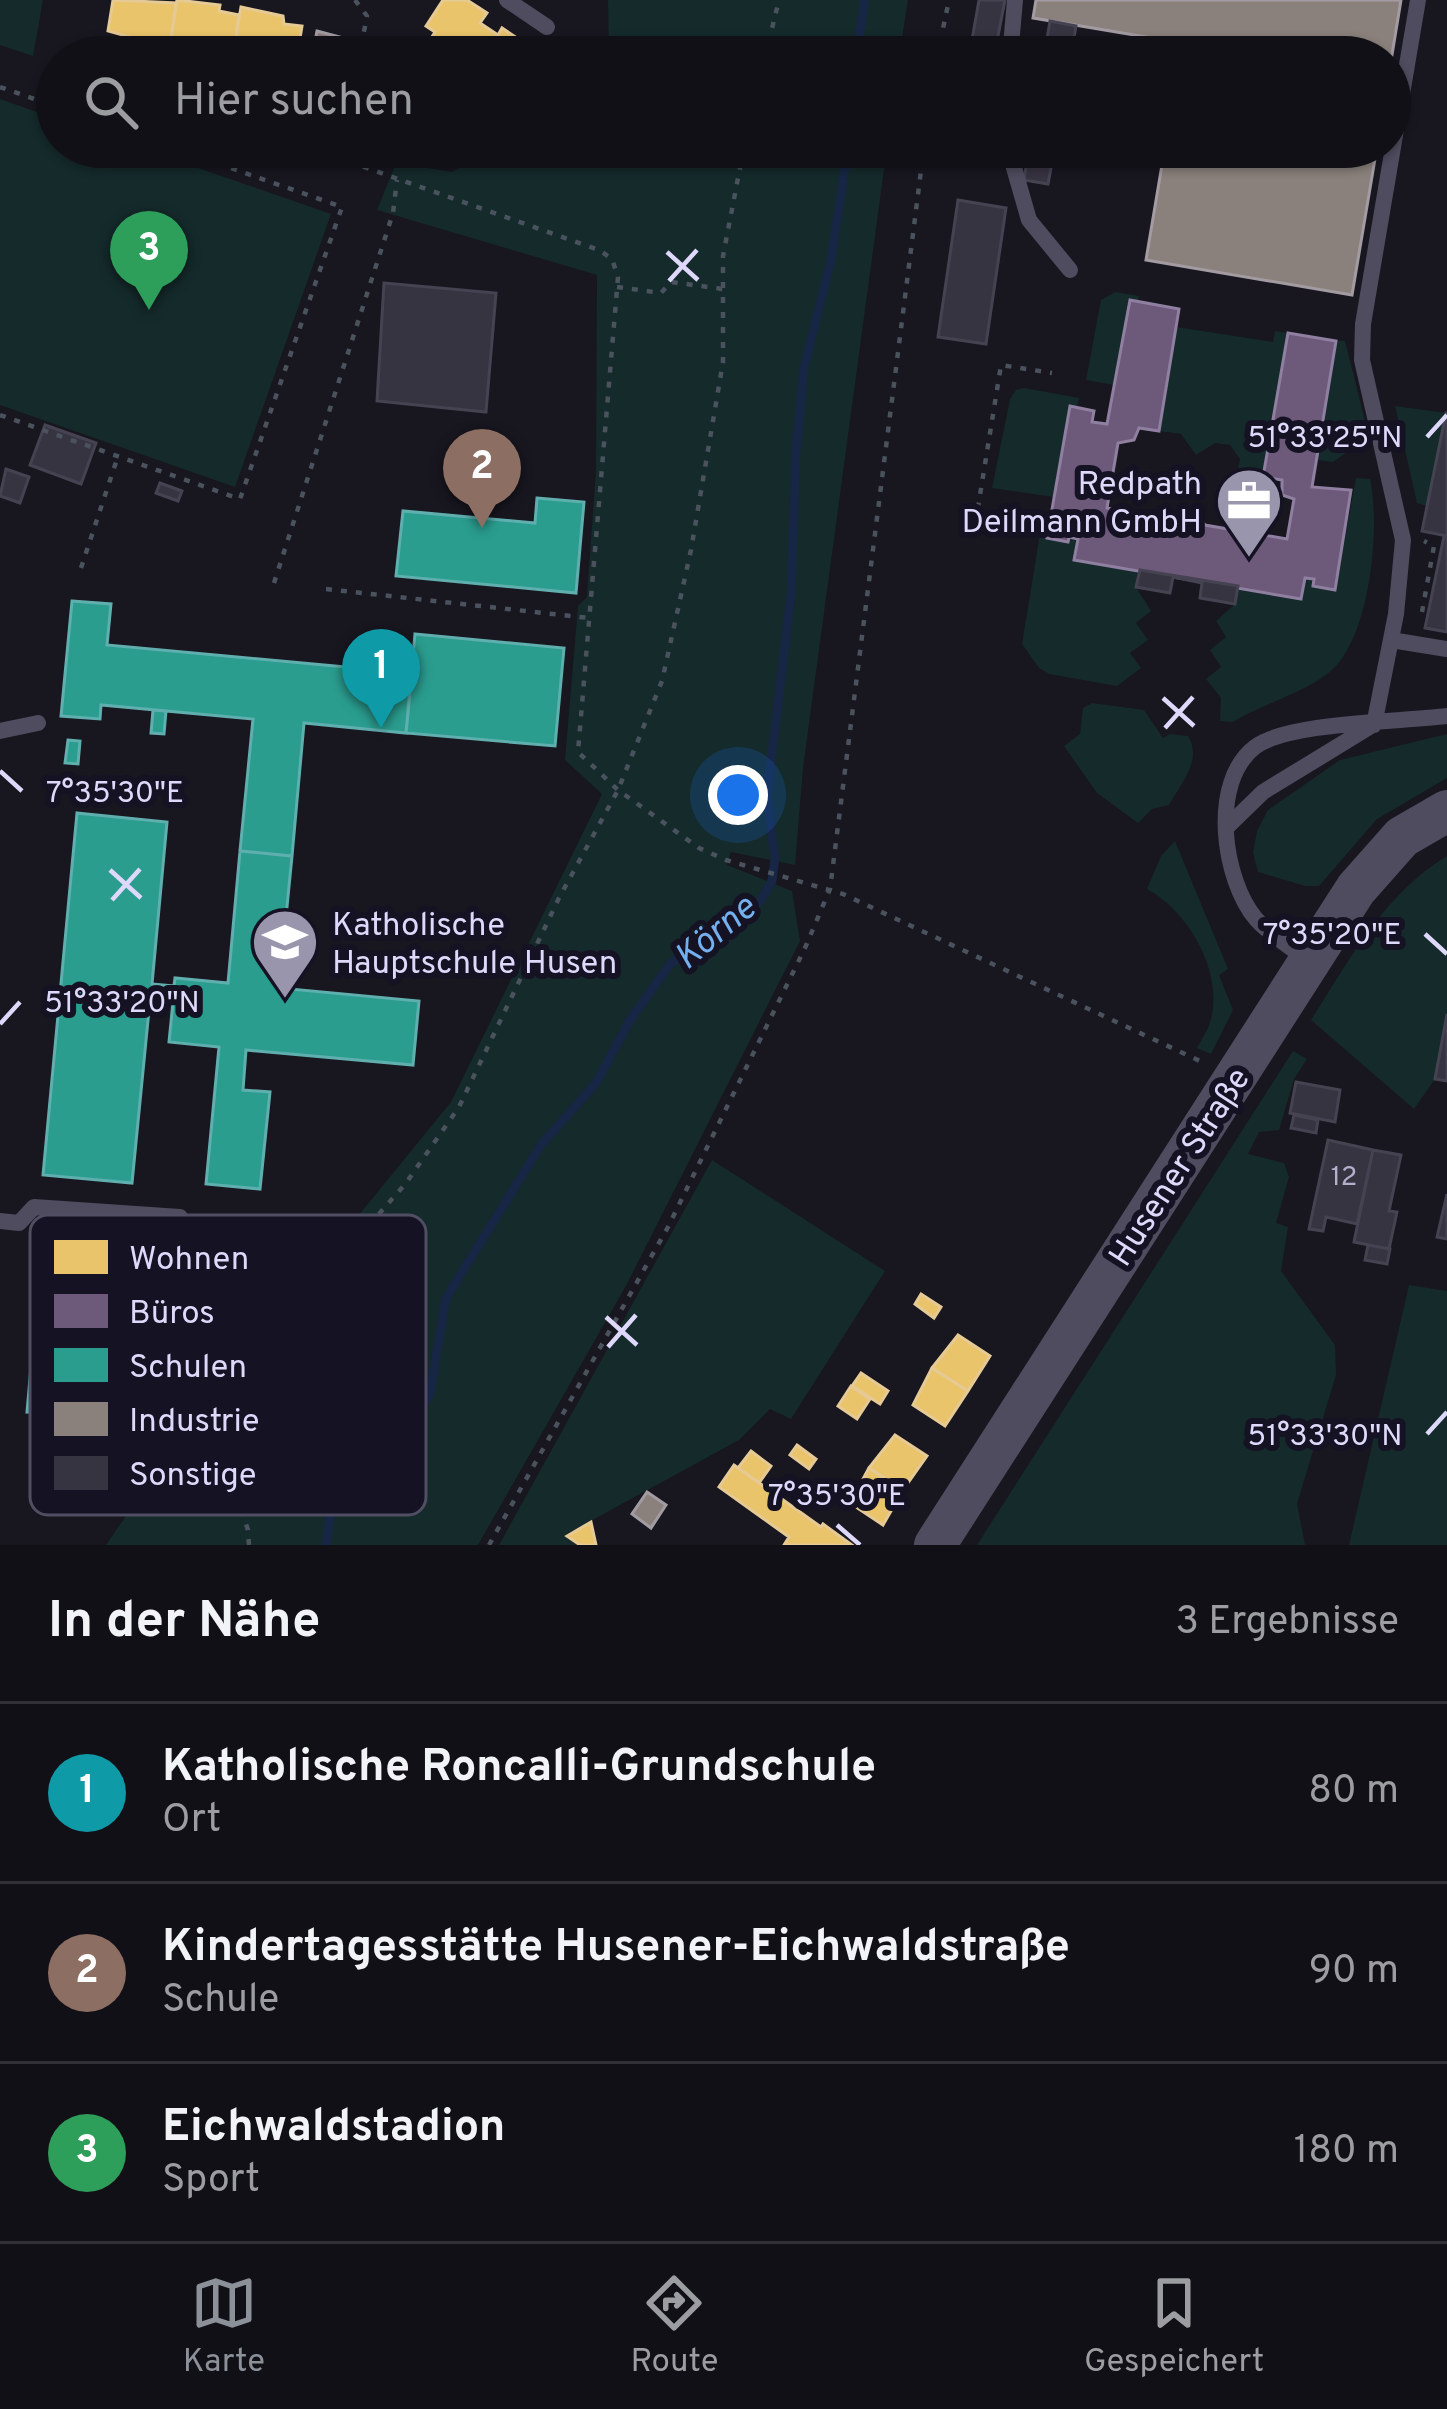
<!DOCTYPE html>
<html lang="de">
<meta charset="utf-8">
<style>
:root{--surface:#121017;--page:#1b1920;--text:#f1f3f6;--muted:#9c9da1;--line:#313036;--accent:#8c9099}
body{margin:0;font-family:Overpass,sans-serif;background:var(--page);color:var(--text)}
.you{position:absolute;left:738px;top:795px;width:42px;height:42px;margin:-30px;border:9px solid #fff;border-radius:50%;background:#1a73e8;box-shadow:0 0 0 18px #1a73e833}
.badge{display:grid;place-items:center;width:78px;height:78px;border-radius:50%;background:var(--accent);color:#fff;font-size:39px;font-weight:700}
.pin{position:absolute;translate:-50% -99px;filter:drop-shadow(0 3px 6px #0008)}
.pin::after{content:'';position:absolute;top:63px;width:42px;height:36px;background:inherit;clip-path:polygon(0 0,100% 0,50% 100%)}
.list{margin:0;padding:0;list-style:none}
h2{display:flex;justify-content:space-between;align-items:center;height:156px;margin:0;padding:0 48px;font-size:51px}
h2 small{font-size:39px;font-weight:400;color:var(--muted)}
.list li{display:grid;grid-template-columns:78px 1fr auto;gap:36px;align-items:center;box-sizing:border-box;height:180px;padding:0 48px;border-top:3px solid var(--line)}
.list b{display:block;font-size:45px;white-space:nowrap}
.list p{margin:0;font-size:39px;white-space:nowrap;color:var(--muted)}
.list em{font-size:39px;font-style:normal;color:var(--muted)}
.icon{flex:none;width:66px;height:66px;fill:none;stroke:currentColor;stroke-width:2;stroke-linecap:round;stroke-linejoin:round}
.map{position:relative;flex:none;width:1447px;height:1545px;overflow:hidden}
.search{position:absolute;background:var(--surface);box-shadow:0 3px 9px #0004;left:36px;right:36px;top:36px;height:132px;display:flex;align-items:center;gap:30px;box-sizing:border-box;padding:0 42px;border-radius:66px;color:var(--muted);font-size:45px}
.sheet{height:696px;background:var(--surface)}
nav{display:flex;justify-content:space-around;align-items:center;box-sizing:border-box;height:168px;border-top:3px solid var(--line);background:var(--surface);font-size:33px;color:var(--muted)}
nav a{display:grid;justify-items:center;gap:6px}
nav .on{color:var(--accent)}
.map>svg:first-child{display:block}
.green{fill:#152a2b}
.homes{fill:#e9c46a;stroke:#e6ca95;stroke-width:3}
.offices{fill:#6d597a;stroke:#8f7fa0;stroke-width:3}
.schools{fill:#2a9d8f;stroke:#60afaf;stroke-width:3}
.industry{fill:#8a817c;stroke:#a39ba2;stroke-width:3}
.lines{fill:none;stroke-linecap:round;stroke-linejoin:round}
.stream{stroke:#172644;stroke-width:9}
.building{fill:#373441;stroke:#454252;stroke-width:3}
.path{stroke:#49525d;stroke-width:4.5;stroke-dasharray:6 9;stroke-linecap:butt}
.service{stroke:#4e4c5e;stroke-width:16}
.tertiary{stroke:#4e4c5e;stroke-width:42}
.ticks{fill:none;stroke:#ded9fa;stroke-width:4.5}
.labels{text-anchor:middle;stroke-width:12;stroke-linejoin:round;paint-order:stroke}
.number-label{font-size:27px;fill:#b4b0cc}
.poi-label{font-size:33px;fill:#ded9fa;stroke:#151223;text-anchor:end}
.street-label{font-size:33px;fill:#ded9fa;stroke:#151223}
.water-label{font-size:36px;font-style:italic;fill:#74b0ed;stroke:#151223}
.key{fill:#151223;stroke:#514e64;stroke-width:3}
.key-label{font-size:33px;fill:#ded9fa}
.ticks-label{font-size:30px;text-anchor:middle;fill:#ded9fa;stroke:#151223;stroke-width:12;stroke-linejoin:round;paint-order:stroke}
</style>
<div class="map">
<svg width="1447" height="1545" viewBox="0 0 1447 1545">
<rect width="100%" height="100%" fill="#18161f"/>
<!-- green -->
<path class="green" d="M0,0H43L33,56L0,45Z
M608,0H908L899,57H609Z
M0,99L57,119V147H138L331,214L235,487L0,405Z
M501,147H887L803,768L795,865L731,852L727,865L792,891L800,941L627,1284L478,1545H106L245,1342L345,1232L451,1102L602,794L565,760L578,606L587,597L596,470L597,275L377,210L396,163L452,172Z
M1115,292L1139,296L1138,302L1130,301L1114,385L1086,380L1101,300Z
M1176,327L1273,342L1275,331L1288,333L1264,472L1238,468L1240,459L1230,445L1215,443L1196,455L1181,434L1159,431Z
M1336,341H1345L1369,437L1333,462L1317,460Z
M1024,388L1079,398L1077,408L1070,407L1054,497L992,488L1010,399L1016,390Z
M1395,406L1446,413L1427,506L1417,503Z
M1356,478L1370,479C1381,528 1370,645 1326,675C1298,695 1263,704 1233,722L1220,721L1221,698L1206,679L1221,667L1210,650L1226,637L1216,621L1235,604L1238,588L1301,599L1305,578L1335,589Z
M1051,512L1047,538L1067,542L1069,537L1078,539L1074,560L1139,572L1136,587L1151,611L1136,623L1148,640L1130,653L1141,668L1117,686L1049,674L1039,668L1022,644L1043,515Z
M1092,703L1144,710L1163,738L1170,734L1188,736C1203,760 1181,783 1169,805L1152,809L1138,823L1097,793L1064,746L1080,734L1083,708Z
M1447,734V778L1377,819L1319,886H1305L1258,872L1253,853L1257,831L1268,810L1340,760Z
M1175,841L1228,969L1219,975L1233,1010L1211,1054L1197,1048C1201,1040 1208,1030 1210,1022C1225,973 1188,911 1147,889L1161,856Z
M1447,856V1014L1435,1079L1414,1109L1311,1020C1350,959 1384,894 1447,856Z
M1293,1051L1307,1059L1294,1079L1279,1130L1259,1132L1248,1154L1284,1163L1289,1177L1276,1223L1288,1227L1281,1271L1335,1345L1336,1375L1297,1504L1305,1545H977Z
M712,1160L885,1271L791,1419L770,1409L739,1440L565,1535L577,1545H499Z
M1409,1285L1447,1291V1545H1349Z"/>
<!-- homes -->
<path class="homes" d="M113,0L176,3L170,48L108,31Z
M177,0L220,5L219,11L239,15L233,57L199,53L200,48L170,43Z
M443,0H467L487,13L480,23L498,35L502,28L538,52L535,57H419L435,32L426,26Z
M241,7L283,16L284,24L302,26L297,57L233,54Z
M921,1294L941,1307L934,1318L915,1304Z
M958,1335L990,1356L968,1391L932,1368Z
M932,1368L968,1391L945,1426L913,1405Z
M861,1373L888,1391L880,1404L852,1386Z
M851,1386L870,1399L857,1419L838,1406Z
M895,1435L927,1456L903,1490L869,1468Z
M797,1445L816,1459L809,1469L790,1455Z
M751,1451L771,1466L759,1483L738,1468Z
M734,1465L821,1527L823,1524L852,1545H784L789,1537L719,1487Z
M869,1468L903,1490L883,1525L850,1503Z
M591,1522L596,1545H580L567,1536Z"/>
<!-- offices -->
<path class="offices" d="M1130,300L1179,309L1159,431L1139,428L1134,440L1118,443L1107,508L1189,523L1198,516L1205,525L1287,539L1294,499L1282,495V480L1263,477L1288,333L1336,341L1312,487L1351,490L1335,590L1313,586L1314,579L1305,578L1301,599L1074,560L1078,539L1069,537L1068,542L1047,538L1070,406L1094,411L1092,422L1107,424Z"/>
<!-- schools -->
<path class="schools" d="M537,498L584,502L576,593L396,576L403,511L535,523Z
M72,601L111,604L107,645L412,673L406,733L304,723L292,856L240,851L253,719L101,705L100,719L61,716Z
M415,634L564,648L555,746L406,733Z
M153,710L166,711L164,734L151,733Z
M68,740L80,741L78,764L65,763Z
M77,813L167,822L152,984L174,986L175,978L228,983L240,851L292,856L279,988L419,1001L413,1065L246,1050L243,1090L270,1092L260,1189L206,1184L219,1047L169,1042L173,1002L150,1000L132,1183L43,1175Z
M44,1221L86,1226L83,1263L129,1267V1259L177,1265L168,1324L151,1386L120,1463L99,1500L58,1476L96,1398L70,1395L69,1414L27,1412Z"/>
<!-- industry -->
<path class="industry" d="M1036,0H1401L1390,67V57H1179L1182,43L1033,18Z
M317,31L355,41L352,57L312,56Z
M1165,147H1377L1352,295L1146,260Z
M647,1492L666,1505L651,1528L632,1514Z"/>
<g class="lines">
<!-- stream -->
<path class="stream" d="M856,57L865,0
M326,1545L332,1501L401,1437L430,1394L446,1298L541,1145L596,1083L630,1020L671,963L728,927L761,900L772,881L775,858L767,795L791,595L796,451L804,368L831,260L848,147"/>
</g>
<!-- building -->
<path class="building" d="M979,0H1005L994,57H969Z
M1050,21L1076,26L1071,57H1044Z
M1029,147H1055L1048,184L1024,180Z
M958,200L1006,208L986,344L938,337Z
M384,283L496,293L486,412L377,401Z
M1446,413H1447V536L1422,531Z
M45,425L96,443L81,484L30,465Z
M6,469L29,477L20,503L0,496Z
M160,483L182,491L178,501L156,493Z
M1444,536H1447V632L1425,628Z
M1140,570L1238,586L1235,604L1200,598L1202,583L1173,577L1170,593L1136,587Z
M1447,1014V1081L1435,1079Z
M1296,1082L1340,1090L1335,1122L1290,1113Z
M1294,1115L1318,1120L1316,1133L1291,1128Z
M1328,1140L1373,1150L1357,1224L1326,1217L1323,1231L1309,1229Z
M1373,1150L1401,1155L1389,1211L1397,1212L1389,1249L1354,1242Z
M1447,1194V1239L1437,1237Z
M1368,1245L1390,1249L1387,1264L1365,1260Z"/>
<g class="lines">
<!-- path -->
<path class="path" d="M355,0L367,16L359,57
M765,57L779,0
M937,57L949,0
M0,87L57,107
M344,147L350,162L599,250L612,259L618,277L578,752L618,790L699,848L726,860L843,894L1202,1062
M617,287L661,293L671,282L723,289
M0,415L240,499L342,207L171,147
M963,523L975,526L1001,365L1052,373
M81,568L118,456
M274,583L393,213L397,180
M326,589L589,618
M1422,612L1434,546L1424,541
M249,1545L248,1530L221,1449L223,1418L234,1388L269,1340L406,1183L459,1107L559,898L618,790L662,681L691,550L723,362V256L744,147
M489,1545L668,1227L805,948L830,889L924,147"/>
<!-- service -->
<path class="service" d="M507,0L547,27
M1010,57L1015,0
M1008,147L1029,220L1070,270
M1391,640L1447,649
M1374,725L1396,614L1403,540L1362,360L1363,324L1418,0
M0,731L38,723
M1226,828L1263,792L1371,726
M1307,960C1291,947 1270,935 1256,919C1223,880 1209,782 1255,747C1288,722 1401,722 1447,716
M0,1221L19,1223L34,1207L180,1217"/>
<!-- tertiary -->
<path class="tertiary" d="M935,1545L1356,889L1402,837L1447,811"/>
</g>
<!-- ticks -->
<path class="ticks" d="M667,252L698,280M669,281L697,250M1427,437L1447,415M1163,698L1194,726M1165,728L1193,697M0,771L22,791M110,870L141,898M112,900L140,869M1425,934L1447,954M0,1024L20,1002M606,1317L637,1345M608,1347L636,1315M1427,1434L1447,1412M837,1525L860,1545"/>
<!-- icons -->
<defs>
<g id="office-pin" transform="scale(3.45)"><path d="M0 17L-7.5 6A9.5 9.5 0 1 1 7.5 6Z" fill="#9995ad" stroke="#151223"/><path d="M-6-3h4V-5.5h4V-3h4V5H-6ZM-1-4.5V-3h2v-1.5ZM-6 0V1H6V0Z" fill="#fff"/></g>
<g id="school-pin" transform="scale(3.45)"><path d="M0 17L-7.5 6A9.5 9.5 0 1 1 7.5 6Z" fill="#9995ad" stroke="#151223"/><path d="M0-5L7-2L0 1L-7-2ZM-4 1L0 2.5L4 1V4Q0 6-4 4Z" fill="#fff"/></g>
</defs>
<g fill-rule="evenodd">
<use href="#office-pin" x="1249" y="501"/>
<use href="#school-pin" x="285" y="942"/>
</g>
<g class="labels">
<!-- number labels -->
<g class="number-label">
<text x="1344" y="1185">12</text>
</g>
<!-- poi labels -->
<g class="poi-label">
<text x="1202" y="494">Redpath<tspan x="1202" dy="38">Deilmann GmbH</tspan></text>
<text x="332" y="935" text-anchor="start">Katholische<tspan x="332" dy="38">Hauptschule Husen</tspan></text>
</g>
<!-- street labels -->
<g class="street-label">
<text transform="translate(1178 1166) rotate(-57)" y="12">Husener Straße</text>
</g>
<!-- water labels -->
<g class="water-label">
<text transform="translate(714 931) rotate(-40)" y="13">Körne</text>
</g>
</g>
<!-- legend -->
<rect x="30" y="1215" width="396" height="300" rx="18" class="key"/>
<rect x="54" y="1240" width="54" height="34" fill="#e9c46a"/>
<rect x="54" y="1294" width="54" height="34" fill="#6d597a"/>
<rect x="54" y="1348" width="54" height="34" fill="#2a9d8f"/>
<rect x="54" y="1402" width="54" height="34" fill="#8a817c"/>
<rect x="54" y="1456" width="54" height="34" fill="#373441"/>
<g class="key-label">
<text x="129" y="1269">Wohnen</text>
<text x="129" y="1323">Büros</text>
<text x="129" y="1377">Schulen</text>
<text x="129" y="1431">Industrie</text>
<text x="129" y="1485">Sonstige</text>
</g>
<g class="ticks-label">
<text x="1325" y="447">51°33'25"N</text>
<text x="115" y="802">7°35'30"E</text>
<text x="1332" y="944">7°35'20"E</text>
<text x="122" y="1012">51°33'20"N</text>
<text x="1325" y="1445">51°33'30"N</text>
<text x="837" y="1505">7°35'30"E</text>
</g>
</svg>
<div class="you"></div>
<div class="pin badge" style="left:381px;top:728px;background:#0f9aa8">1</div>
<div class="pin badge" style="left:482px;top:528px;background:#8d6e63">2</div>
<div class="pin badge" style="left:149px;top:310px;background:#2e9e5b">3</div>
<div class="search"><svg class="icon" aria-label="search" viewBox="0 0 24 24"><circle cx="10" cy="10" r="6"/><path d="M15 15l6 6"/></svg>Hier suchen</div>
</div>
<section class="sheet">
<h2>In der Nähe<small>3 Ergebnisse</small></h2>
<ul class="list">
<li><span class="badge" style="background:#0f9aa8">1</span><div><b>Katholische Roncalli-Grundschule</b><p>Ort</p></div><em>80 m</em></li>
<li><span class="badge" style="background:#8d6e63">2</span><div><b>Kindertagesstätte Husener-Eichwaldstraße</b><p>Schule</p></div><em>90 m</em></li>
<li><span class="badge" style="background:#2e9e5b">3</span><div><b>Eichwaldstadion</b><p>Sport</p></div><em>180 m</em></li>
</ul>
</section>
<nav>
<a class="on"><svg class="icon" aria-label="map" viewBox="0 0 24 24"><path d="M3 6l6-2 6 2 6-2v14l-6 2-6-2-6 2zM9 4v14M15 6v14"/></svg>Karte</a>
<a><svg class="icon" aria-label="directions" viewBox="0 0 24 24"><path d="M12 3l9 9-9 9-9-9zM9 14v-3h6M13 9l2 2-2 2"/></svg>Route</a>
<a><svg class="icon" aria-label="saved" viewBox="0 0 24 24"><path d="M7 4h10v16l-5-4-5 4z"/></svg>Gespeichert</a>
</nav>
